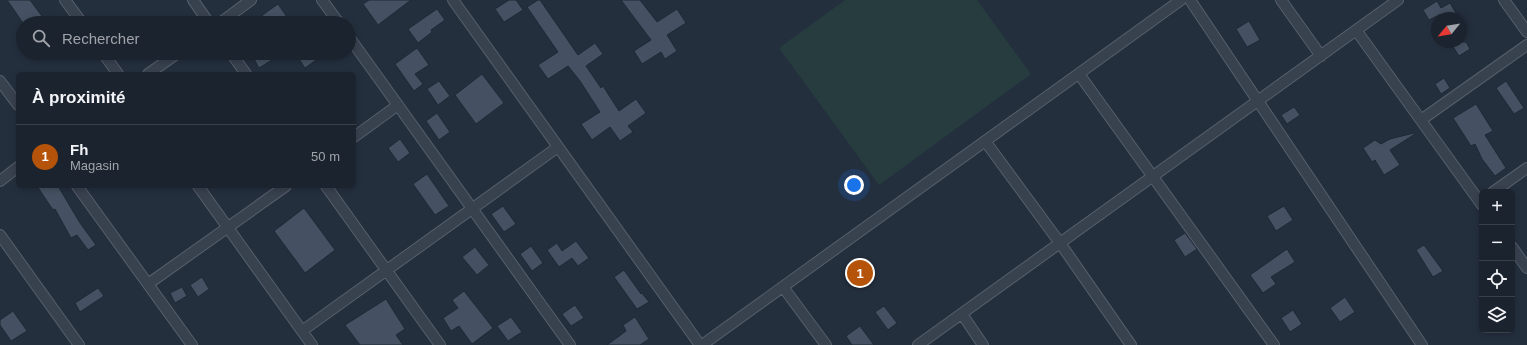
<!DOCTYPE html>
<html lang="fr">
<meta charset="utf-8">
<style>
:root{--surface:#1b232e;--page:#242b36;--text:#f1f3f6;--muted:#a0a4aa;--line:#39404a;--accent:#b45309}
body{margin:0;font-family:Helvetica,sans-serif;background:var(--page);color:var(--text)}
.controls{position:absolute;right:12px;bottom:12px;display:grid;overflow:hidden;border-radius:6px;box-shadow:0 2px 6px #0003}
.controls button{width:36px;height:36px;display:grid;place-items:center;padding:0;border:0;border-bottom:1px solid var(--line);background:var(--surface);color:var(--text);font:20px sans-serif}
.compass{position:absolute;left:1431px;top:12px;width:36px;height:36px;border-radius:50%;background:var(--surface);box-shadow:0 2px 6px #0003;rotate:240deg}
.you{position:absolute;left:854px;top:185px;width:14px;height:14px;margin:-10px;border:3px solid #fff;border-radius:50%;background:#1a73e8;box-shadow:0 0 0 6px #1a73e833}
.badge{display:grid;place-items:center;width:26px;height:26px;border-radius:50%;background:var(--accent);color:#fff;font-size:13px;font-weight:700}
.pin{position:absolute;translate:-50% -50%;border:2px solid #fff;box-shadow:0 1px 4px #0006}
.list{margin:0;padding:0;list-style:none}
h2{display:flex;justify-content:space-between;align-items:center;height:52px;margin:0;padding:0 16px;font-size:17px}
h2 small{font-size:13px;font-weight:400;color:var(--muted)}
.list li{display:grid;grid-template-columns:26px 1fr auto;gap:12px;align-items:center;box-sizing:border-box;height:64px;padding:0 16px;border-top:1px solid var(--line)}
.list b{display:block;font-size:15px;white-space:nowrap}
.list p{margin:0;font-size:13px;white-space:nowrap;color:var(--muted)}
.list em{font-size:13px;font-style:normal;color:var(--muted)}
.icon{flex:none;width:22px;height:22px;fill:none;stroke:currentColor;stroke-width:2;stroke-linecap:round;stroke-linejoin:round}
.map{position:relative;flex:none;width:1527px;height:345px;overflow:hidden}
.search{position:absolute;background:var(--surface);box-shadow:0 2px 6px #0003;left:16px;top:16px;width:340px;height:44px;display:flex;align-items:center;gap:10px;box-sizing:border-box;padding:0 14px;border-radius:22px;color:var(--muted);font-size:15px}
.panel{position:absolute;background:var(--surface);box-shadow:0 2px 6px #0003;left:16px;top:72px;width:340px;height:116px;border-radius:6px}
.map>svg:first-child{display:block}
.green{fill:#263c3f}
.building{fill:#455162;stroke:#1f2835}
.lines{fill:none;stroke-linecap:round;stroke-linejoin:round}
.minor-casing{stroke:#565f6c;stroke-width:12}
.minor{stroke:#38414e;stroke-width:10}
</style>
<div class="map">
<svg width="1527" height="345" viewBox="0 0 1527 345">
<rect width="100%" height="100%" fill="#242f3e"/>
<!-- green -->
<path class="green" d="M845,0H977L1031,74L879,185L779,48Z"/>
<!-- building -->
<path class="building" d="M7,0H30L44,19L38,23H23Z
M369,0H411L378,25L363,4Z
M509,0H516L523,10L504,22L495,9Z
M538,0H540L578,55L595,43L603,54L586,66L601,88L603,86L619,111L636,99L646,113L628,126L633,132L620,141L610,127L592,140L581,124L600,112L580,81L568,66L548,79L538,65L558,52L527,7Z
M621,0H640L657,22L677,9L686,23L667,35L677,51L665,59L661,52L642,64L634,51L651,40Z
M1437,1L1441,8L1450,3L1459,18H1443L1441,14L1429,20L1423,10Z
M278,4L291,23H253L268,11Z
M437,9L445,20L431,30L432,32L418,43L408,29Z
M1249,21L1260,40L1247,47L1236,29Z
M1450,42H1466L1470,49L1459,56Z
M417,48L429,65L415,74L423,84L414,91L395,64Z
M265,53H283L259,68L254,59Z
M295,53H326L305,68Z
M482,74L504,103L476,124L455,95Z
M1444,78L1450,88L1441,94L1435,84Z
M439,81L450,96L438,105L427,89Z
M1506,81L1524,108L1514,114L1496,88Z
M1476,104L1493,131L1485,135L1506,168L1495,176L1482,159L1475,144L1471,146L1453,118Z
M1294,107L1300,115L1287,124L1281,115Z
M437,113L450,132L439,140L426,121Z
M1414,133L1415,134L1390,150L1400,165L1384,175L1375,160L1372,162L1363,148L1375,140L1381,144L1390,139Z
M400,139L410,153L398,162L388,148Z
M427,174L449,206L435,215L413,184Z
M37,186H58L80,223L96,245L88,250L77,235L71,238L55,209L53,210Z
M503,206L516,224L504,232L491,214Z
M1284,206L1293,220L1276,231L1267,216Z
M304,208L335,250L305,273L274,231Z
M1185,233L1197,249L1185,257L1174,240Z
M576,241L589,258L578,266L572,258L559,267L547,250L557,243L562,251Z
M1424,245L1443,271L1433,277L1416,250Z
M531,246L543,263L532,271L520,254Z
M475,247L489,265L477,275L462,257Z
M1287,249L1295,262L1271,277L1276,284L1263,293L1250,275Z
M624,270L641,294L642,293L649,302L637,309L614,277Z
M202,277L209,289L198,297L190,285Z
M182,287L187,296L175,303L170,293Z
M98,288L104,296L80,312L75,303Z
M464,291L493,328L472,344L459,326L451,331L443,318L458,308L452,300Z
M1345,297L1355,312L1340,322L1330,308Z
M386,299L405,329L396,335L403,345H360L345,325Z
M575,305L584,318L571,326L562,314Z
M884,306L897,323L888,330L875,312Z
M1293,310L1302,324L1290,332L1281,318Z
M13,311L27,331L11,341L0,325V320Z
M511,317L522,332L508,341L497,326Z
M635,317L649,339L640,345H607L626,331L623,325Z
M860,326L874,345H852L846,336Z"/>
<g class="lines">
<!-- minor casing -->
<g class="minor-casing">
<path id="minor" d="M65,0L82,23
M193,0L209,23
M322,0L339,23
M453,0L700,345
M1190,0L1422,345
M1281,0L1321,56
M1504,0L1527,32
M220,23L251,0
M1356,30L1482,205
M349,37L570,345
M103,53L118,74
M231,53L246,74
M148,74L178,53
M1079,74L1274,345
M0,81L18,105
M1421,120L1527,45
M354,137L398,105
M985,141L1060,243L1131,345
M0,181L18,167
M77,186L192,345
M198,186L312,345
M326,186L440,345
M1493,192L1527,168
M0,235L79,345
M1512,247L1527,268
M148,284L286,186
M783,287L826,345
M962,314L983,345
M302,331L558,147
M702,345L1181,0
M918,345L1398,0"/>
</g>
<!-- minor -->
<use href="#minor" class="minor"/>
</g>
</svg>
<div class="controls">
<button>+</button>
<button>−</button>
<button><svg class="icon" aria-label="locate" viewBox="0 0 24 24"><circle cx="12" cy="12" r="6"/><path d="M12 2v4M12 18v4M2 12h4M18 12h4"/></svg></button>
<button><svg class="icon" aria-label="layers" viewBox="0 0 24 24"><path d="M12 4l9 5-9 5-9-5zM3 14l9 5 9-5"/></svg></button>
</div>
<svg class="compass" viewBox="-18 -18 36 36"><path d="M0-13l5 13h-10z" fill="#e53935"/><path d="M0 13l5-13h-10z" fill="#a0a4aa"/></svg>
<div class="you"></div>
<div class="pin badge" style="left:860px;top:273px">1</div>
<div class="search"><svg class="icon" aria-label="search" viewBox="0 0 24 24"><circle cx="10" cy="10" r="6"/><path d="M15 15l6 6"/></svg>Rechercher</div>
<section class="panel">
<h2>À proximité<small></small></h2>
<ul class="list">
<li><span class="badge">1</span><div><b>Fh</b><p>Magasin</p></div><em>50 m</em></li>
</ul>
</section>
</div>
